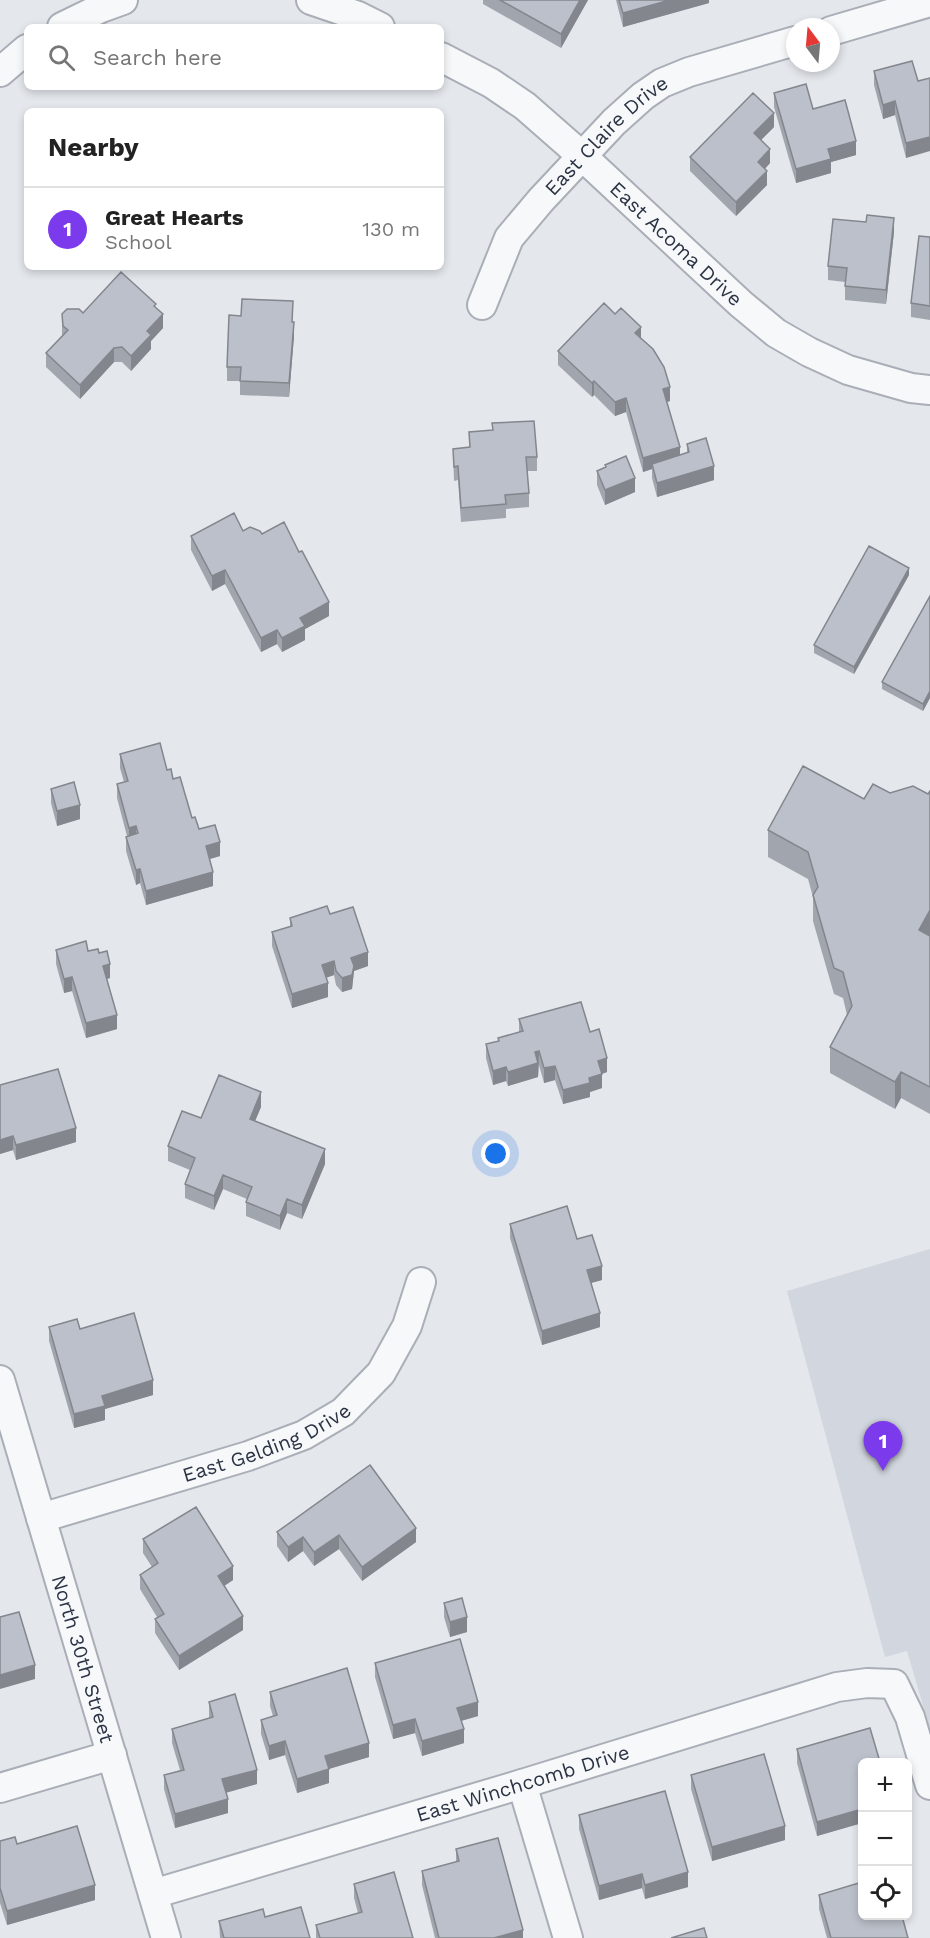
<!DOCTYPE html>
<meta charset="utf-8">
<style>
:root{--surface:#fff;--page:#f6f6f6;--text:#222;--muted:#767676;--line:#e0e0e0;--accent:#7c3aed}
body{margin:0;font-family:"Work Sans",sans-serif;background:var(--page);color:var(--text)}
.controls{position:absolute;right:18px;bottom:18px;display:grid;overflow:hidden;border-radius:9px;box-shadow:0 3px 9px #0003}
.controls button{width:54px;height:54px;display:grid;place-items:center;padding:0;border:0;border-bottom:2px solid var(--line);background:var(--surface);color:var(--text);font:30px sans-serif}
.compass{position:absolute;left:786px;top:18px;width:54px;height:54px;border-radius:50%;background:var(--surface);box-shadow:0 3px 9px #0003;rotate:344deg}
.you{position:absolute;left:496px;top:1154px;width:21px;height:21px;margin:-15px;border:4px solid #fff;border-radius:50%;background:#1a73e8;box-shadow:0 0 0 9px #1a73e833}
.badge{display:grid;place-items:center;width:39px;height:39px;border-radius:50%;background:var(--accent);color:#fff;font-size:20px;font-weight:700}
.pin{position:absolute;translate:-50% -50px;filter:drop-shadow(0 2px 3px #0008)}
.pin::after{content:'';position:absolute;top:32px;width:21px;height:18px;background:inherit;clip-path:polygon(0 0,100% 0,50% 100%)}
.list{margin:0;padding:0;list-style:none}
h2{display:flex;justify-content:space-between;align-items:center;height:78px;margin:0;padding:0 24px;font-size:26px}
h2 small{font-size:20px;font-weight:400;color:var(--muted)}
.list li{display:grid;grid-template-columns:39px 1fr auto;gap:18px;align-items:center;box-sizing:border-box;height:84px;padding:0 24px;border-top:2px solid var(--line)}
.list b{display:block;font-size:22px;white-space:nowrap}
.list p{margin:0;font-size:20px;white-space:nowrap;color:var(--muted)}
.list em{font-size:20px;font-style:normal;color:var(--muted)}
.icon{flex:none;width:33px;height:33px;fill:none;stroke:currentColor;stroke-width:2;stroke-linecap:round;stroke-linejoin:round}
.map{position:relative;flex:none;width:930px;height:1938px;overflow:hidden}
.search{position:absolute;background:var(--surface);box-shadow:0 3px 9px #0003;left:24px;top:24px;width:420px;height:66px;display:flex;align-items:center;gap:15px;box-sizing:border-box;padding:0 21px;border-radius:9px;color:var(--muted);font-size:22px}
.panel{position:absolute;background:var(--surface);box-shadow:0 3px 9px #0003;left:24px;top:108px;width:420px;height:162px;border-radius:9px}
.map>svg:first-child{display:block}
.built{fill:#d2d6de}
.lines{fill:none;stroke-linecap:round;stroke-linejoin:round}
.minor-casing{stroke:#a9aeb7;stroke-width:32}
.minor{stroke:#f7f8fa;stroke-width:28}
.wall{fill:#a1a5ae}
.shaded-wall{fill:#83868d}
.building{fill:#bbc0ca;stroke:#83868d;stroke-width:1.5}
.labels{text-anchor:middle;stroke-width:6;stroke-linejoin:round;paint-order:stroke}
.street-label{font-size:20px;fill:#2b3445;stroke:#f4f6f9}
</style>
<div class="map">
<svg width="930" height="1938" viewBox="0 0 930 1938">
<rect width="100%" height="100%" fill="#e4e7ec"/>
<!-- built -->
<path class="built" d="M930,1249V1729L907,1651L885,1657L787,1291Z"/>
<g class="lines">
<!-- minor casing -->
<g class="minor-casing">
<g id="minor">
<path d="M311,0L358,16L380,27"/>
<path d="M62,27L101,8L123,0"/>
<path d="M831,31L930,2"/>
<path id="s1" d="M441,57L491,83L525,106L582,156L741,304L776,333L809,352L848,370L911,388L930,390"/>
<path d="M0,72L27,49"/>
<path id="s2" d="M482,305L509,238L541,200L614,122L643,96L662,83L689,72L795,41"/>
<path id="s3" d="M0,1380L166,1938"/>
<path id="s4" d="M41,1518L248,1456L304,1435L343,1412L381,1373L407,1326L421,1282"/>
<path d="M522,1784L568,1938"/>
<path d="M0,1788L112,1755"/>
<path id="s5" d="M153,1894L522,1784L837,1687L867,1683L894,1684L910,1717L930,1785"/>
</g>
</g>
<!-- minor -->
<use href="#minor" class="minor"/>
</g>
<!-- wall -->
<path class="wall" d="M483,0H588L561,48L483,4Z
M616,0H709V3L623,27Z
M912,61L906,158L895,115L883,119L874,85V71Z
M774,93L813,109L856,155L831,162V173L796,183L774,107Z
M774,127L761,140L770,163L765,169L767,185L736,216L690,171V157Z
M894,232L886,304L845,300V282L828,280V266Z
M930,237V320L911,317V303Z
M156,307L163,328L151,341V349L131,371L122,362H114L80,399L46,367V353L62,336V314Z
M293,322L294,336L289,397L240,395V381H227V367Z
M641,338L670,401L667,402L680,455L687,453V444L714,480L657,497L652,478V469L643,472L626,412L615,416L594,395L592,397L558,365V351Z
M469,432L537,457V471H527L529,493V507L506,509V518L461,522L458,480L454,481L453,449L469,447Z
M605,465L635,492L605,505L597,485V471L605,467Z
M262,534L329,616L305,629V640L282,652L277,644L261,652L225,584L212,591L191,550V536Z
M909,575L854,674L814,653V645Z
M930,596V698L923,711L882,689V682Z
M120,754L167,770L173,779L192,818L199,829L220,856L210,859L213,886L146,905L140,883L136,885L126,851V837L127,836L117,798V784L124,782L120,768Z
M51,789L80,819L57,826L51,803Z
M930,791V1114L901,1098L895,1109L830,1073V1047L847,1015L843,998L834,994L813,921V897L808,879L768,857V830L864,799L890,793L928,794Z
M330,914L368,966L354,971L352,989L342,992L336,985L334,975L326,978L328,997L292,1008L272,946V932L290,927V918Z
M56,950L88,951L99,953L110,978L107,979L117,1029L86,1038L72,991L64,993L56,964Z
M519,1019L590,1032L607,1072L602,1074V1088L590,1092V1097L563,1104L555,1080L544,1083L539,1065L538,1077L508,1086L506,1081L493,1085L486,1058V1044L498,1041L519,1032Z
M0,1085L76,1142L16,1160L13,1150L0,1154Z
M261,1107L255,1121L325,1164L302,1219L287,1213L280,1230L246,1216V1202L247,1199L223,1189L214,1210L185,1198V1184L190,1170L168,1161V1146L201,1118Z
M510,1224L577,1239L602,1280L591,1283L600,1327L542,1345L510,1238Z
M49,1327L80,1329L153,1395L105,1409V1420L74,1428L49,1341Z
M370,1465L416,1542L362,1581L339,1549L314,1566L303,1551L288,1562L277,1546V1532Z
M143,1539L233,1580L224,1586L243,1630L179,1670L155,1633V1619L157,1617L140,1589V1575L152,1567L143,1553Z
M444,1603L467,1632L450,1637L444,1617Z
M375,1663L478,1716L461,1721L464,1743L422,1756L415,1733L393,1739L375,1677Z
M270,1692L369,1757L329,1769V1783L297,1793L285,1755L269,1760L261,1734V1720L273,1716L270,1706Z
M209,1702L257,1784L226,1792L228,1813L175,1828L164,1789V1775L180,1770L172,1743V1729L209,1718Z
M797,1749L862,1762V1823L817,1836L797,1763Z
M691,1775L785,1840L712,1861L691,1789Z
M579,1815L688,1887L645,1899L642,1888L599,1900L579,1829Z
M0,1841L17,1844L95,1900L7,1925L0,1903Z
M456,1849L523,1938H435L422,1885V1871L456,1862Z
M354,1884L413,1938H316V1925L358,1913L354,1898Z
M819,1895L908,1938H827L819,1909Z
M265,1917L310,1938H220L219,1921Z"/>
<!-- shaded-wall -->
<path class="shaded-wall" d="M580,0H588L561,48V34Z
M670,0H709V3L623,27V13Z
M895,101V115L883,119V105Z
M774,113V127L754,147V133Z
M930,137V151L906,158V143Z
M856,141V155L831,162V173L796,183V169L828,149Z
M770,149V163L758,176V162Z
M767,171V185L736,216V202Z
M894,218V232L886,304V290Z
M163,314V328L151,341V349L131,371V356L147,331Z
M294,322V336L289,397V383Z
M641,327V341L635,333Z
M114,348V362L80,399V385Z
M594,381V395L592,397V383Z
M670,387V401L663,403V389Z
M626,398V412L615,416V402Z
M680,447V461L652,464V469L643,472V458Z
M714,466V480L657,497V483Z
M635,478V492L605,505V490Z
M909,568V575L854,674V667Z
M225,570V584L212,591V576Z
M329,602V616L305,629V640L282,652V638L300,618Z
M277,630V644L261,652V638Z
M930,691V698L923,711V704Z
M80,805V819L57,826V811Z
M136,826V840L129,842V828Z
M220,842V856L206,860V846Z
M140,869V883L136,885V870Z
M213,872V886L146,905V891Z
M930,910V936L919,930Z
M368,952V966L354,971L352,989L342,992V978L351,958Z
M334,961V975L322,979V965Z
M110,964V978L103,980V966Z
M72,977V991L64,993V979Z
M328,983V997L292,1008V994Z
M117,1015V1029L86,1038V1023Z
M539,1051L538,1077L508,1086V1072L535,1052Z
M607,1058V1072L598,1075V1061Z
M555,1066V1080L544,1083V1068Z
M506,1067V1081L493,1085V1071Z
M901,1072V1098L895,1109V1082Z
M602,1074V1088L590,1092V1097L563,1104V1090L589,1078Z
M261,1092V1107L250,1133V1119Z
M76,1128V1142L16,1160V1145Z
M13,1136V1150L0,1154V1140Z
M325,1149V1164L302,1219V1205Z
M223,1175V1189L214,1210V1196Z
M287,1199V1213L280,1230V1216Z
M602,1266V1280L587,1284V1270Z
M600,1313V1327L542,1345V1331Z
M153,1380V1395L105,1409V1420L74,1428V1414L102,1396Z
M416,1528V1542L362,1581V1567Z
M339,1535V1549L314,1566V1552Z
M303,1537V1551L288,1562V1547Z
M233,1566V1580L218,1590V1576Z
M243,1616V1630L179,1670V1656Z
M467,1617V1632L450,1637V1622Z
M35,1665V1679L0,1689V1675Z
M478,1702V1716L457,1722V1708Z
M415,1719V1733L393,1739V1725Z
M464,1729V1743L422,1756V1741Z
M285,1741V1755L269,1760V1746Z
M369,1743V1757L325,1770V1756Z
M329,1769V1783L297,1793V1779Z
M257,1770V1784L222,1794V1779Z
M228,1799V1813L175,1828V1814Z
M862,1809V1823L817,1836V1822Z
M785,1826V1840L712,1861V1847Z
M688,1872V1887L645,1899V1885Z
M642,1874V1888L599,1900V1886Z
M95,1885V1900L7,1925V1911Z
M523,1930V1938H494Z"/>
<!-- building -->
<path class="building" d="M500,0H580L561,34Z
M619,0H670L623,13Z
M912,61L918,81L930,78V137L906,143L895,101L883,105L874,71Z
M806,84L813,109L845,100L856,141L828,149L831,159L796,169L774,93Z
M753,93L774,113L754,133L770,149L758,162L767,171L736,202L690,157Z
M867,215L894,218L886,290L845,286L847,268L828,266L833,219L866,222Z
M919,236L930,237V306L911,303Z
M121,272L156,304L154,306L163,314L147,331L151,335L131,356L122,347L114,348L80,385L46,353L68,330L63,326L62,314L67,309H79L83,313Z
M242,299L293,301L292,322H294L289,383L240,381L241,367H227L229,315L241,316Z
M604,303L615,314L621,308L641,327L635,333L653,349L664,367L670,387L663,389L680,447L643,458L626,398L615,402L594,381L592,383L558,351Z
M534,421L537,457H526L529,493L505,495L506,504L461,508L458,466L454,467L453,449L470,447L469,432L493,430L492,423Z
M706,438L714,466L657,483L652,464L689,452L687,444Z
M626,456L635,478L605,490L597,471L606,467L605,465Z
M234,513L243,531L250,527L260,531L262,534L284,522L299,552L302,551L329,602L300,618L305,626L282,638L277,630L261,638L225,570L212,576L191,536Z
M869,546L909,568L854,667L814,645Z
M930,596V691L923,704L882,682Z
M160,743L167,770L171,769L173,779L180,777L192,818L195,817L199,829L215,825L220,842L206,846L213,872L146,891L140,869L136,870L126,837L138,833L136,826L129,828L117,784L128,781L120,754Z
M803,766L864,799L873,784L890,793L913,786L928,794L930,791V910L919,930L930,936V1087L901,1072L895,1082L830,1047L852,1006L843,972L834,968L813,895L818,887L808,852L768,830Z
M74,782L80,805L57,811L51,789Z
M327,906L330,914L353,907L368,952L351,958L354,966L352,975L342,978L336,971L334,961L322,965L328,983L292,994L272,932L292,926L290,918Z
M86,941L88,951L98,949L99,953L107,951L110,964L103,966L117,1015L86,1023L72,977L64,979L56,950Z
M581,1002L590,1032L599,1029L607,1058L598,1061L602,1074L589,1078L590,1083L563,1090L555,1066L544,1068L539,1051L535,1052L538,1063L508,1072L506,1067L493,1071L486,1044L499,1041L498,1038L523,1031L519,1019Z
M58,1069L76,1128L16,1145L13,1136L0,1140V1085Z
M219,1075L261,1092L250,1119L325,1149L302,1205L287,1199L280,1216L246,1202L252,1187L223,1175L214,1196L185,1184L195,1158L168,1146L182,1111L201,1118Z
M567,1206L577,1239L592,1235L602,1266L587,1270L600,1313L542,1331L510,1224Z
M134,1313L153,1380L102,1396L105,1406L74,1414L49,1327L77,1319L80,1329Z
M370,1465L416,1528L362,1567L339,1535L314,1552L303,1537L288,1547L277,1532Z
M196,1507L233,1566L218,1576L243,1616L179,1656L155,1619L164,1614L140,1575L158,1563L143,1539Z
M462,1598L467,1617L450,1622L444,1603Z
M19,1612L35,1665L0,1675V1617Z
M460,1639L478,1702L457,1708L464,1729L422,1741L415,1719L393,1725L375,1663Z
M347,1668L369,1743L325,1756L329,1769L297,1779L285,1741L269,1746L261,1720L277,1715L270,1692Z
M235,1694L257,1770L222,1779L228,1799L175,1814L164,1775L184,1770L172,1729L213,1717L209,1702Z
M870,1728L880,1762H862V1809L817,1822L797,1749Z
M764,1754L785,1826L712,1847L691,1775Z
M665,1791L688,1872L645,1885L642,1874L599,1886L579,1815Z
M77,1826L95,1885L7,1911L0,1888V1841L15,1837L17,1844Z
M498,1838L523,1930L494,1938H439L422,1871L459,1861L456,1849Z
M394,1872L413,1938H320L316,1925L362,1912L354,1884Z
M862,1882V1916H902L908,1938H831L819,1895Z
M301,1907L310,1938H224L219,1921L263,1909L265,1917Z
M704,1928L707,1938H671Z"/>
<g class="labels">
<!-- street labels -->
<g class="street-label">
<text dy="7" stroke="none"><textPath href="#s2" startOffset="214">East Claire Drive</textPath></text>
<text dy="7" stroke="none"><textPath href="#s1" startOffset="302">East Acoma Drive</textPath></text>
<text dy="7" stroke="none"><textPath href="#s4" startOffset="238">East Gelding Drive</textPath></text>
<text dy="7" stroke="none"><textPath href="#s3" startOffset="291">North 30th Street</textPath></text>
<text dy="7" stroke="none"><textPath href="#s5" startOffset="386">East Winchcomb Drive</textPath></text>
</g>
</g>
</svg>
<div class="controls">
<button>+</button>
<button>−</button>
<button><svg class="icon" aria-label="locate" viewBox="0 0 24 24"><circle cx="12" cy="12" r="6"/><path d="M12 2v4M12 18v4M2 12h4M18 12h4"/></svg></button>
</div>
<svg class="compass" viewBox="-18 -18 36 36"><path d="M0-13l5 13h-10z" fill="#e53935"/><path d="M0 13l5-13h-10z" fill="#767676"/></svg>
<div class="you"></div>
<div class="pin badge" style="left:883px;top:1471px">1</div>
<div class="search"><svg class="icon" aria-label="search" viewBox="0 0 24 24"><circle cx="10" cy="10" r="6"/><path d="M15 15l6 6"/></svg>Search here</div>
<section class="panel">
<h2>Nearby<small></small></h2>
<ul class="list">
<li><span class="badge">1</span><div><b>Great Hearts</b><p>School</p></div><em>130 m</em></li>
</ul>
</section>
</div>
